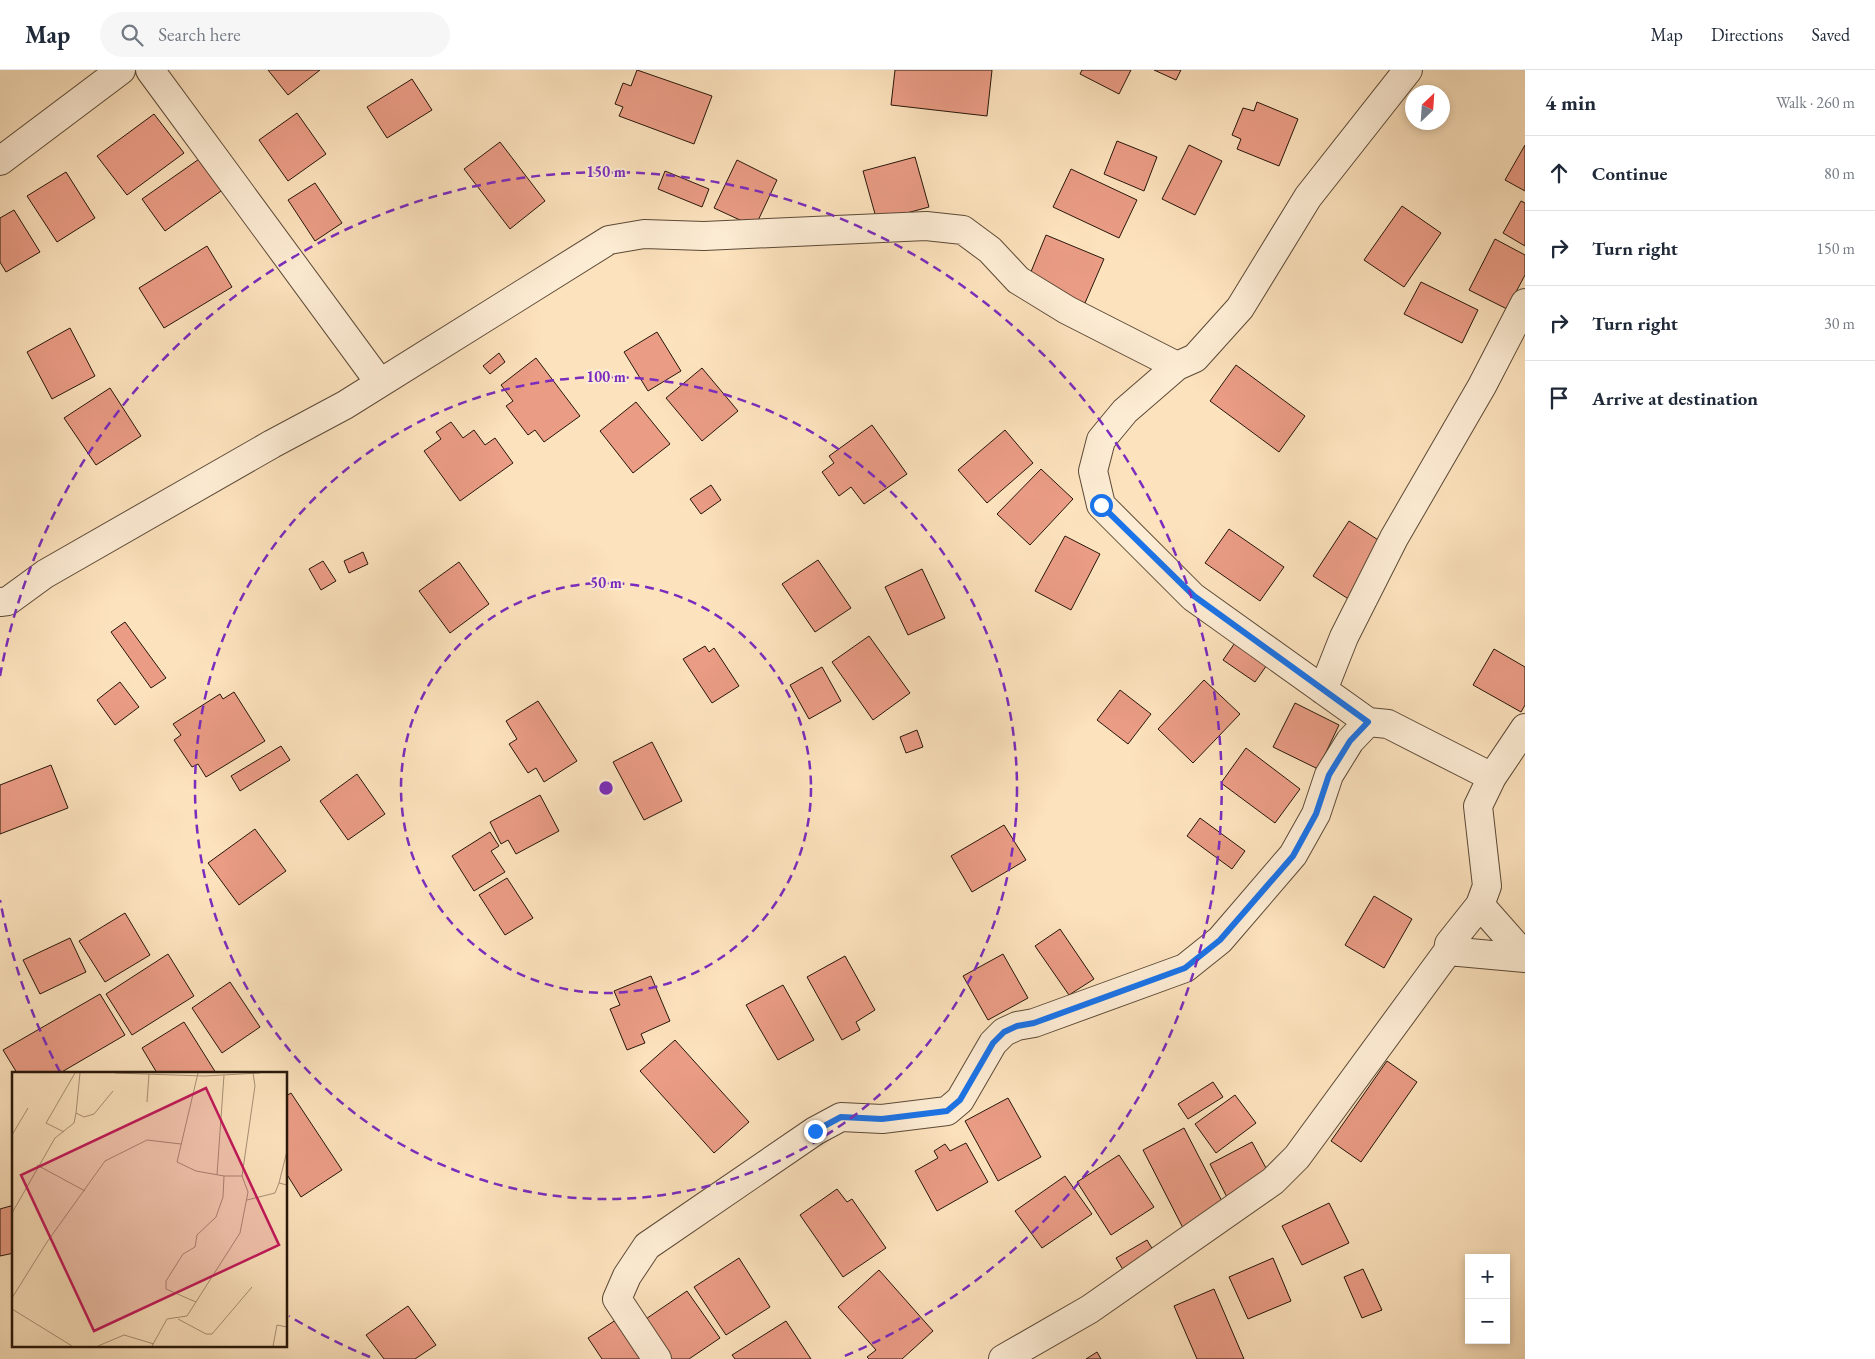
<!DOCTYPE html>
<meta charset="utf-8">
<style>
:root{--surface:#fff;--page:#f6f6f7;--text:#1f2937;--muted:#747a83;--line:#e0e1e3}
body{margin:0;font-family:"EB Garamond",serif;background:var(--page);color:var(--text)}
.controls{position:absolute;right:15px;bottom:15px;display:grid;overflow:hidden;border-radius:0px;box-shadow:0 2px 8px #0003}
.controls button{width:45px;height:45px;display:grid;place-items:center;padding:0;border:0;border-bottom:1px solid var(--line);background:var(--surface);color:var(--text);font:25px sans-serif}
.compass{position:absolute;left:1405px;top:15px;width:45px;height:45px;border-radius:50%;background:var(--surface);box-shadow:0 2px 8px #0003;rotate:25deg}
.stop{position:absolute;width:15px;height:15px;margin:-11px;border:4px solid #1a73e8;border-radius:50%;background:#fff}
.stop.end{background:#1a73e8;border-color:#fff;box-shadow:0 1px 5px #0008}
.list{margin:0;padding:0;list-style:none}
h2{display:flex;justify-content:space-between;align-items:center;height:65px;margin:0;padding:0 20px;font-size:21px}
h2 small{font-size:16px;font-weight:400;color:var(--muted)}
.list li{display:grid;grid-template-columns:32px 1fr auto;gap:15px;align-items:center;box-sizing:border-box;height:75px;padding:0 20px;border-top:1px solid var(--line)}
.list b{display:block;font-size:19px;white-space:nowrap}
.list em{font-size:16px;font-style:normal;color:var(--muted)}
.icon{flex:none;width:28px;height:28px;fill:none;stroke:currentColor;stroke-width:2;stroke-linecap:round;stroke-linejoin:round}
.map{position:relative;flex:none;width:1525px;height:1289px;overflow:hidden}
header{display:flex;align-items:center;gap:30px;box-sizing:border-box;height:70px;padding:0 25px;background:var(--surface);border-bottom:1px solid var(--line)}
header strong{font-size:24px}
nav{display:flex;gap:28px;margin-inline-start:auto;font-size:18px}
.search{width:350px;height:45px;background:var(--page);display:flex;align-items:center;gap:12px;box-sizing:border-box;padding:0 18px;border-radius:28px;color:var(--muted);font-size:19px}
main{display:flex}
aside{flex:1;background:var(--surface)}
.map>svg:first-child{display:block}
.building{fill:#ea9c85;stroke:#271609}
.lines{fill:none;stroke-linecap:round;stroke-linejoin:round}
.minor-casing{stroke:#5c4936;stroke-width:30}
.minor{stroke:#fdecd4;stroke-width:28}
.route{stroke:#1a73e8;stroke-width:6}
.ring{fill:none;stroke:#7b2cbf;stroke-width:2.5;stroke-dasharray:9 6}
.inset-road{fill:none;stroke:#a79075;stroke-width:1}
.view{fill:#c2185b;fill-opacity:0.15;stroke:#c2185b;stroke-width:2.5}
.inset-edge{fill:none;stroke:#271609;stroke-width:2.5}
.centre{fill:#7b2cbf;stroke:#fdecd4;stroke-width:2.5}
.ring-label{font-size:15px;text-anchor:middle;font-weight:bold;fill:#7b2cbf;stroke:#fdecd4;stroke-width:4;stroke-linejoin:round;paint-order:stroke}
</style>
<header>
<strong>Map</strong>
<div class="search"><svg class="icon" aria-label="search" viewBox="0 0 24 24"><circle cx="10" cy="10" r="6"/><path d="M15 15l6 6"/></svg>Search here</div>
<nav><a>Map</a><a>Directions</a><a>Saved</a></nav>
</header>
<main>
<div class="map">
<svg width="1525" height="1289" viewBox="0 0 1525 1289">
<rect width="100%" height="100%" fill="#fce2bd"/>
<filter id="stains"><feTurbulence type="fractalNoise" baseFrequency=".004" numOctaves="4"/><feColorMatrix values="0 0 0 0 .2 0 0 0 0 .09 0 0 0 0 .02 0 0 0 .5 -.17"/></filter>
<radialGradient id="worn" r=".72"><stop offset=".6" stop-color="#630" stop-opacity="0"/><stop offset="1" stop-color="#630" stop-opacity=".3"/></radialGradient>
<!-- building -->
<path class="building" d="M268,0H320L288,25Z
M637,0L712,26L694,74L619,46L623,37L615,34L623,13L631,16Z
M895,0H992L987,46L891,35Z
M1082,0H1131L1119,24L1080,4Z
M1154,0H1181L1176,10Z
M412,9L432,40L387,68L367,37Z
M1257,32L1298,49L1279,96L1237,79L1241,69L1232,65L1243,38L1254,41Z
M297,43L326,84L288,111L259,70Z
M154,44L184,83L127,125L97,86Z
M1117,71L1157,87L1144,121L1104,104Z
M500,72L545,131L510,159L464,99Z
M1189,75L1222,91L1195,145L1162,129Z
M1525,75V121L1505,110Z
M202,87L224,119L165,161L142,129Z
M915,87L929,137L877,151L863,101Z
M737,90L777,110L755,157L714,138Z
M1071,99L1137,130L1119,168L1053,137Z
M665,101L709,119L702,137L658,119Z
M66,102L95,148L57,172L27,126Z
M315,113L342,153L315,171L288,130Z
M1521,131L1525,133V176L1503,163Z
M1402,136L1441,163L1404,217L1364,190Z
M14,140L40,182L6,202L0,192V148Z
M1046,165L1104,189L1085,233L1028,209Z
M1495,169L1525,185V205L1507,239L1469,220Z
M207,176L232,217L164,258L139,218Z
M1421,212L1478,240L1462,273L1404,244Z
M70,258L95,306L52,329L27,282Z
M657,262L681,301L648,321L624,282Z
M499,283L505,292L490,304L483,296Z
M536,288L580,346L544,372L535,360L528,365L506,336L513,331L501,315Z
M1236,295L1305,346L1279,382L1210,331Z
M702,298L738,341L702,371L666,328Z
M110,318L141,366L96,395L64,348Z
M636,332L670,374L633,403L600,361Z
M451,352L463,368L474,360L485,375L495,368L513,393L460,431L424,381L441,369L436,362Z
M872,355L907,404L864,434L851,417L839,426L822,402L834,393L829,386Z
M1005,360L1033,393L987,433L958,400Z
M1041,399L1073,429L1030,475L997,444Z
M711,415L721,430L701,444L690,429Z
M1349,451L1386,475L1350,530L1313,506Z
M1229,459L1284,497L1260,531L1205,493Z
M1065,466L1100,484L1071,540L1035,521Z
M363,482L368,494L349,503L344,491Z
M818,490L851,538L815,562L782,514Z
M323,491L336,511L321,520L309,499Z
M459,492L489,534L450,563L419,521Z
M922,499L945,548L908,565L885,517Z
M125,552L166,608L151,618L111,562Z
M869,566L910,623L873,650L832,592Z
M1237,570L1269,592L1255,612L1223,590Z
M705,576L709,582L714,578L739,616L712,633L683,589Z
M1494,579L1525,597V635L1521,642L1473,615Z
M822,597L841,631L809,649L790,615Z
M1204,610L1240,644L1193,693L1158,659Z
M120,612L139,637L115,655L97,630Z
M1120,620L1151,644L1128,674L1097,650Z
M234,622L265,671L206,707L198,694L192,697L174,670L181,665L173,654L220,624L223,629Z
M538,631L577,691L544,712L536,698L528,703L509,674L517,669L506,651Z
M1295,633L1339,655L1318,699L1273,677Z
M917,660L923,677L906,683L900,667Z
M652,672L682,731L644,750L613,692Z
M281,676L290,690L240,721L231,706Z
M1246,678L1300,719L1275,753L1221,713Z
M51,695L68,738L0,764V715Z
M357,704L385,744L348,770L320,731Z
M540,725L559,761L516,784L508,770L501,774L490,752Z
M1200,748L1245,781L1232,799L1187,766Z
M1004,755L1026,790L972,822L951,786Z
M255,759L286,801L239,835L208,793Z
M490,762L499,776L491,781L505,802L474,821L452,786Z
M507,808L533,848L505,865L479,825Z
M1374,826L1412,849L1384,898L1345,875Z
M125,843L150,885L105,912L79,871Z
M1060,859L1094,909L1069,925L1035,876Z
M70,868L86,902L40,924L23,890Z
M168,884L194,926L132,965L106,924Z
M1003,884L1028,928L988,950L963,906Z
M845,886L875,940L856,952L860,960L842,970L807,907Z
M651,906L670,951L641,964L645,973L627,980L610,939L620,935L614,921Z
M230,912L260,957L222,983L192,938Z
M783,915L814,970L778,990L746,935Z
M100,924L125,965L60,1003H17L3,980Z
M184,952L216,1003H157L142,978Z
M675,970L749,1052L714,1083L640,1001Z
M1387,991L1417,1012L1361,1092L1331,1071Z
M1213,1012L1223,1027L1188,1049L1178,1034Z
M291,1023L342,1100L301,1127L286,1103V1026Z
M1235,1025L1256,1053L1216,1083L1195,1054Z
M1008,1028L1041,1087L998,1111L965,1051Z
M1184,1058L1226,1139L1184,1160L1143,1080Z
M1252,1072L1273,1111L1230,1133L1210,1094Z
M966,1073L988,1112L937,1141L915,1101L938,1088L934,1081L945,1074L950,1081Z
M1119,1085L1154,1137L1111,1165L1077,1112Z
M1065,1106L1092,1144L1042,1178L1015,1141Z
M837,1119L847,1132L852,1129L886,1178L843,1207L800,1145Z
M1329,1133L1349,1173L1302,1195L1282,1156Z
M14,1135V1183L0,1186V1139Z
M1147,1170L1156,1185L1125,1203L1116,1188Z
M739,1188L770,1237L726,1265L694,1217Z
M1273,1188L1291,1231L1248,1249L1229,1207Z
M1363,1199L1382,1240L1362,1248L1344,1207Z
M879,1200L933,1261L902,1289H869L867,1287L876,1280L838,1237Z
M1214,1219L1244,1289H1197L1174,1236Z
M687,1221L720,1268L689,1289H661L637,1255Z
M408,1236L436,1275L415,1289H384L366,1265Z
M619,1248L645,1289H602L588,1268Z
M786,1251L811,1289H735L732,1285Z
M1097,1282L1101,1289H1086Z"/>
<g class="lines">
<!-- minor casing -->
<g class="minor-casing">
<path id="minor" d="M150,0L380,313
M0,91L121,0
M0,532L8,531L45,504L272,374L345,335L609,170L644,164L704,166L926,156L963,160L990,180L1018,210L1067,240L1177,296
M1323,620L1344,567L1394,468L1482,316L1525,233
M1368,652L1193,527L1101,435L1093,401L1101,370L1125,341L1177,296L1195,288L1240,238L1308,127L1408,0
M1480,835L1525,886
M1448,881L1525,888
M657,1289L617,1229L627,1206L647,1176L815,1061L841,1047L882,1049L947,1041L960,1030L993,973L1004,962L1017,956L1034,953L1185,898L1220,870L1293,785L1316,744L1329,705L1350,671L1368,652L1388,654L1492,707
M1003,1289L1090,1239L1273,1111L1297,1087L1448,881L1449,874L1480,835L1487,816L1478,736L1492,707L1525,658"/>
</g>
<!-- minor -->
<use href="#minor" class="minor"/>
</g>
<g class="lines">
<!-- route -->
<path class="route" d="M815,1061L841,1047L882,1049L947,1041L960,1030L993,973L1004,962L1017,956L1034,953L1185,898L1220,870L1293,786L1316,744L1329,705L1350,671L1368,652L1194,526L1101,435"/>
</g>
<!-- distance rings -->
<g class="ring">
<circle cx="606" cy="718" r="205"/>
<circle cx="606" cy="718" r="411"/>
<path d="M370 1287A616 616 0 0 1 289 1246M60 1002A616 616 0 0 1 0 830M0 606A616 616 0 1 1 842 1287"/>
</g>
<!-- overview -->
<g transform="translate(12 1002)">
<rect width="275" height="275" fill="#fce2bd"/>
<path class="inset-road" d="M103,1L192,4L248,1M186,1L165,90L184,99L212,104M135,30L137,2M64,41L68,1M52,60L34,51L63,1M0,63L16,36M25,93L73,119M205,103L212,3M267,111L275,79M235,128L263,121L267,111L275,113M0,141L43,66L62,51L64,41L72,45L82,42L101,19M0,226L35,170L93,89L135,68L169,72M184,230L154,217V209L171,182L183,175L185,163L204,145L211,125L212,104H230M0,237L60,274M166,247L194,262H200L240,215M86,274L112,263L142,272M140,274L155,247L175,244L228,161L236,120L230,104L243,14L241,1M261,274L265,253L275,255"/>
<path class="view" d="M194,16L267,173L82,259L9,103Z"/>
<rect width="275" height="275" class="inset-edge"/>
</g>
<circle cx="606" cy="718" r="8" class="centre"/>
<g class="ring-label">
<text x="606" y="107">150 m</text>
<text x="606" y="312">100 m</text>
<text x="606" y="518">50 m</text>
</g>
<rect width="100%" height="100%" filter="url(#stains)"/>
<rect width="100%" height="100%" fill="url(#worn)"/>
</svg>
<div class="controls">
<button>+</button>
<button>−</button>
</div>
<svg class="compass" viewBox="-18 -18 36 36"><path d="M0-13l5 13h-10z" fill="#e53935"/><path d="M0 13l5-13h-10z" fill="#747a83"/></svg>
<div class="stop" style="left:1101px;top:435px"></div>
<div class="stop end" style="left:815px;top:1061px"></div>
</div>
<aside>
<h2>4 min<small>Walk · 260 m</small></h2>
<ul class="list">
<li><svg class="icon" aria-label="ahead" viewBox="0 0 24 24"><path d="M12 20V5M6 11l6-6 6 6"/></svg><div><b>Continue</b></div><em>80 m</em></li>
<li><svg class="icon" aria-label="right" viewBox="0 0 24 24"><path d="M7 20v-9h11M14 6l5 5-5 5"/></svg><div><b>Turn right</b></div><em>150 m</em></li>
<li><svg class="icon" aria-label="right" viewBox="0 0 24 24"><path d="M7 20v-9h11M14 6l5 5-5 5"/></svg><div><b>Turn right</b></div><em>30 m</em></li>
<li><svg class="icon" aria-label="arrive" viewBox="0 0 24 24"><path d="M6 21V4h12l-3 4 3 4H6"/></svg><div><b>Arrive at destination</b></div></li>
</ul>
</aside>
</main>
